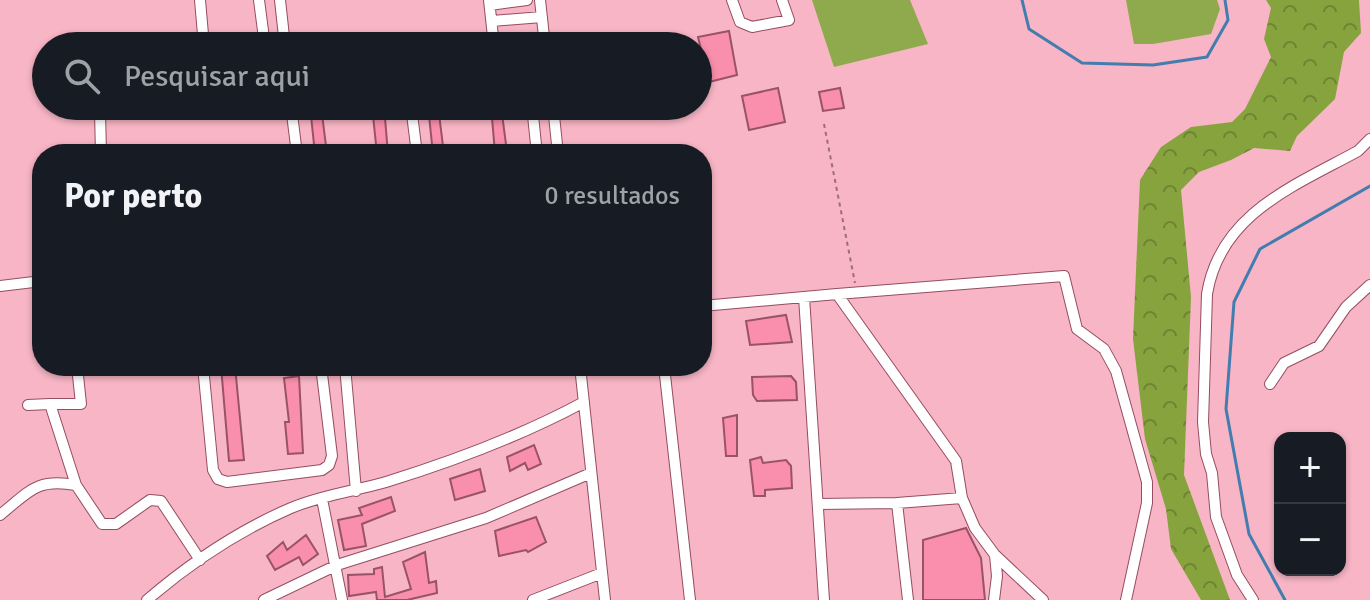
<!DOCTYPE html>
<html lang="pt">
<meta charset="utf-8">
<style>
:root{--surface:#171b24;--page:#242831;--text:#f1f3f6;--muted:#9ea1a6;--line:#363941}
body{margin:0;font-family:Signika,sans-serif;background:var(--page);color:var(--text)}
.controls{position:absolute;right:24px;bottom:24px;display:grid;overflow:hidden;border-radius:16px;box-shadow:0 2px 6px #0004}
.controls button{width:72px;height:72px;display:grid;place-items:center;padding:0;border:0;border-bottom:2px solid var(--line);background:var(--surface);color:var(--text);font:40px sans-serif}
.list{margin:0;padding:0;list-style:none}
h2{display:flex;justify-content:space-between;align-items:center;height:104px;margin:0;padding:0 32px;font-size:34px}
h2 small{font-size:26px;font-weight:400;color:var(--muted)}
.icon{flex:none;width:44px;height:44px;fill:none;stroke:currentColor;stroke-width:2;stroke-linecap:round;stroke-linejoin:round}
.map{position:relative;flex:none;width:1370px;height:600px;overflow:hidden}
.search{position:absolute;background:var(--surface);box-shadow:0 2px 6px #0004;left:32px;top:32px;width:680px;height:88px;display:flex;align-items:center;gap:20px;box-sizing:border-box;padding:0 28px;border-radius:44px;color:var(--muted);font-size:30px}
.panel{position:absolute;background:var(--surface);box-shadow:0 2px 6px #0004;left:32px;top:144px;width:680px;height:232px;border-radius:32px}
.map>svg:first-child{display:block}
.green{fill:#8faa4c}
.forest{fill:url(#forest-crowns)}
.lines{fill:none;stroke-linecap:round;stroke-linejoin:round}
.stream{stroke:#437cae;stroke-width:3}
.building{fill:#f98fac;stroke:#9a5266;stroke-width:2}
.minor-casing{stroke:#954d61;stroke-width:12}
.path{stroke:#9e6c79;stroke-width:2;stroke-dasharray:4 4;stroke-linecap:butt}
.minor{stroke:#fff;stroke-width:10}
</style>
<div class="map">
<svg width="1370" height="600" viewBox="0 0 1370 600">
<defs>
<pattern id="forest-crowns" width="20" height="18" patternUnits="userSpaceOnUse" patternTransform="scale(2)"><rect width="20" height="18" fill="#87a33e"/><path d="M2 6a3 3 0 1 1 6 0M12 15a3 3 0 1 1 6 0" fill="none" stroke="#6f8433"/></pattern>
</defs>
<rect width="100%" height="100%" fill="#f7b5c5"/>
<!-- green -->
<path class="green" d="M812,0H910L928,44L834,67Z
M1126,0H1217L1220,9L1211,34L1153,44H1134Z"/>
<!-- forest -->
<path class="forest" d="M1266,0H1359L1361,33L1344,52L1335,99L1297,136L1290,151L1254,148L1231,160L1199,172L1181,190L1191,297L1184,475L1230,600H1201L1171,549L1166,509L1145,439L1133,339L1140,180L1161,147L1191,127L1232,122L1245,109L1271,57L1264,39L1271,8Z"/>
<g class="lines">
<!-- stream -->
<path class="stream" d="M1022,0L1029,29L1082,63L1153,65L1207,57L1228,20L1225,0
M1285,600L1249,534L1226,409L1234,302L1260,249L1370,186"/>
</g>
<!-- building -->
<path class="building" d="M729,31L737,75L709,82L698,37Z
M778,88L785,122L749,130L742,96Z
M840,88L844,108L823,111L819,92Z
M310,106H321L327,154H315Z
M372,106H384L388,154H377Z
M428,106H438L444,154H433Z
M491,106H501L507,152L495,153Z
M786,315L792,342L750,345L746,321Z
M221,366H235L244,460L229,461Z
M299,376L303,453L288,454L285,422H289L284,378Z
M791,376L796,382L797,400L757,401L753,395L752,377Z
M737,415V456H726L723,418Z
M534,445L541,464L528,470L525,463L510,471L507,457Z
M761,457L763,463L786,460L791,466L792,488L765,490V496H754L750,460Z
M480,469L485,491L455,500L450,479Z
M391,497L395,511L362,524L366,546L344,550L338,520L362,515L359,508Z
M536,517L546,542L528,552L526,550L499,556L495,531Z
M966,528L981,558L985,600H923V540Z
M306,535L318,554L303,565L299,557L275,570L267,556L283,542L287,550Z
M425,552L429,583L436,581L437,593L407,600H377L376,592L349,596L348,575L374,574V569L382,567L385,597L411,589L403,562Z"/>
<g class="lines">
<!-- minor casing -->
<g class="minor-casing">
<path id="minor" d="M200,0L204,46
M259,0L265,46
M280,0L285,46
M489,0L494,46
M540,0L545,46
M732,0L740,22L752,27L789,20L782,0
M490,5L527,0
M492,21L542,17
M291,106L297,154
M411,106L417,154
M532,106L537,154
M553,106L558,154
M101,154L100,112L103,106
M0,286L42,281
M837,294L1064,276L1077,329L1104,349L1116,371L1147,482V503L1126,600
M804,297L824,600
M702,306L837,294L956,461L962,498L975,528L995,555L1043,600
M203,366L213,470L218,479L227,482L322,470L329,465L332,456L321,366
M345,366L356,491
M580,366L605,600
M664,366L690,600
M1270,384L1284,363L1319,346L1346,307L1370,285
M28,405L50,404
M76,485L50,404H81L77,366
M322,499L342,600
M897,503L908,600
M818,504L897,503L962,498
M0,515C30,491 36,478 76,485L102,524H116L150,500L161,501L200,560
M147,600C189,564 240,530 291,508C321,495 355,491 386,482C454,461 521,436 584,402
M264,600L337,565L486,518L591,473
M533,600L602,573
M994,600L997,576L995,555
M1253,600L1237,575L1216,517L1212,473L1206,454L1203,422L1207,294C1220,214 1294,186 1358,151L1370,139"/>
</g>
<!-- path -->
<path class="path" d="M824,124L855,283"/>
<!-- minor -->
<use href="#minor" class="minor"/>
</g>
</svg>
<div class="controls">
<button>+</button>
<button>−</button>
</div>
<div class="search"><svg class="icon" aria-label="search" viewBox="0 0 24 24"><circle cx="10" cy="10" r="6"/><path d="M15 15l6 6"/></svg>Pesquisar aqui</div>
<section class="panel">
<h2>Por perto<small>0 resultados</small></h2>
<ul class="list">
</ul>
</section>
</div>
